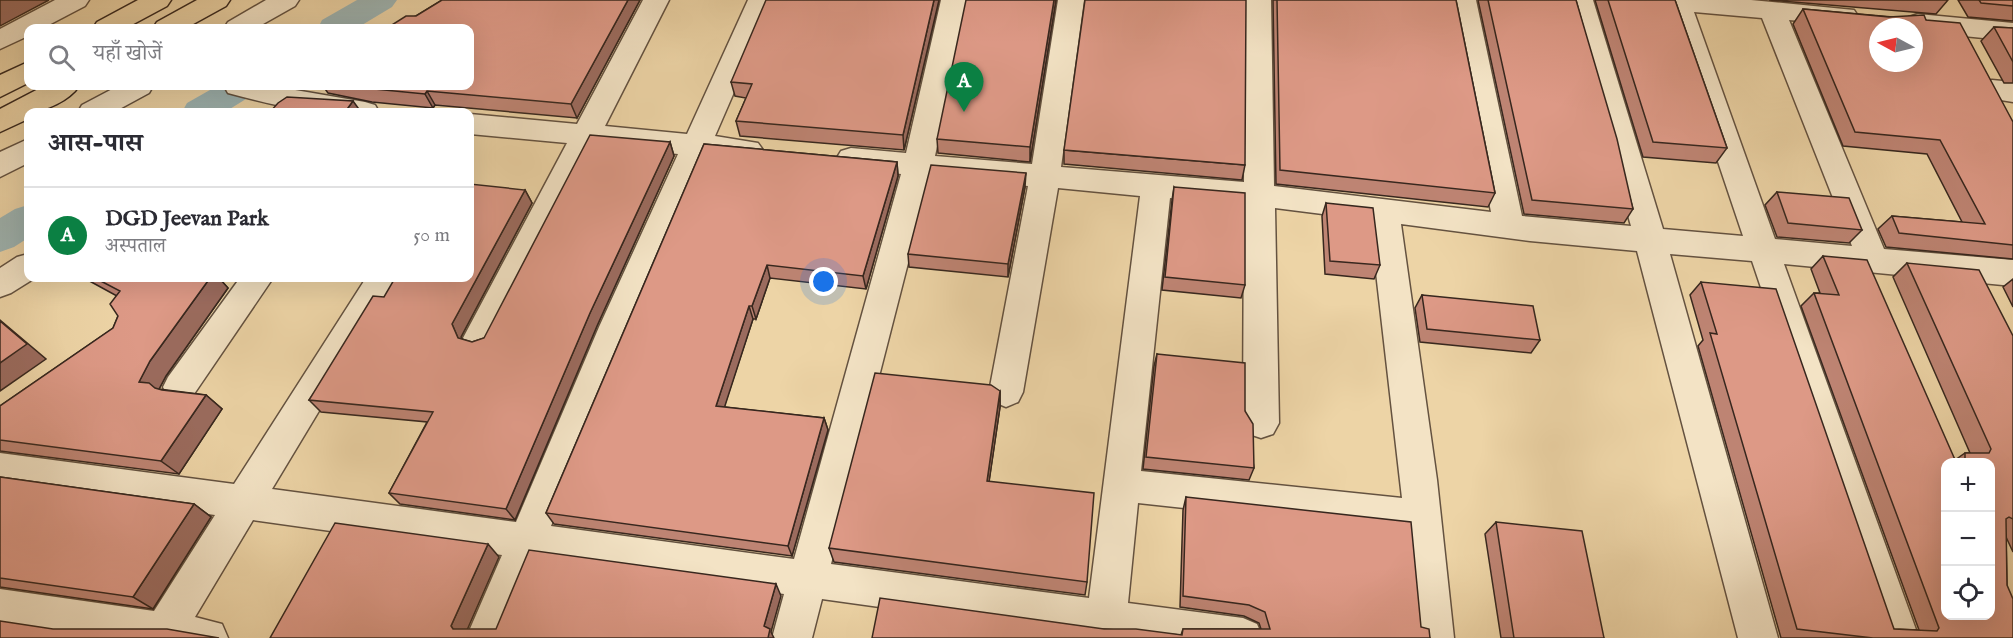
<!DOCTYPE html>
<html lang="hi">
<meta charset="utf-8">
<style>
:root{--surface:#fff;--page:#f7f7f7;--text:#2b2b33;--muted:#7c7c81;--line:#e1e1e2;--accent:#0b8043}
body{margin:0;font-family:"IM FELL English","Noto Serif Devanagari",serif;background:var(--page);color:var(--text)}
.controls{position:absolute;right:18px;bottom:18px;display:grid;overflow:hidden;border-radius:12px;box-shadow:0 6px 24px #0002}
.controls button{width:54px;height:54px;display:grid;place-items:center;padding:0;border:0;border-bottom:2px solid var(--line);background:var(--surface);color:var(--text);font:30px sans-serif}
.compass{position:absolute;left:1869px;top:18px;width:54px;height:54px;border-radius:50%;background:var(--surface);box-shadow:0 6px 24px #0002;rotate:277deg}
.you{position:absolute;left:824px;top:282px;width:21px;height:21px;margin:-15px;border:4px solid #fff;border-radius:50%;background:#1a73e8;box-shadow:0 0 0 9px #1a73e833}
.badge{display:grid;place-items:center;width:39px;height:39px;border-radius:50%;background:var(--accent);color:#fff;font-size:20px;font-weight:700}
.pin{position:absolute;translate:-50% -50px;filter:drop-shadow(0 2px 3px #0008)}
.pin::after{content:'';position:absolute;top:32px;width:21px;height:18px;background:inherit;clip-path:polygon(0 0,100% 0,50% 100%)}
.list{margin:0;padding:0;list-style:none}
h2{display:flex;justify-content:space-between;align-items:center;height:78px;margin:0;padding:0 24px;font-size:26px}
h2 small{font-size:20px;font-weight:400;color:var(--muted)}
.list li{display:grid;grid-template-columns:39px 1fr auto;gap:18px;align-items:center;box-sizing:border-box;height:96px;padding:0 24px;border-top:2px solid var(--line)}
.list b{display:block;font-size:22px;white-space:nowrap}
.list p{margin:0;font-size:20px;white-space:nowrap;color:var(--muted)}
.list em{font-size:20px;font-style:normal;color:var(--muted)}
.icon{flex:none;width:33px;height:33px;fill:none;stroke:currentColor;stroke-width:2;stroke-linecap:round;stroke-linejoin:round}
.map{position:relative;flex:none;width:2013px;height:638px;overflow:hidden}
.search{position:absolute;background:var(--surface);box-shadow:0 6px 24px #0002;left:24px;top:24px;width:450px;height:66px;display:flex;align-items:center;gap:15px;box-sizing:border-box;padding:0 21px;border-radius:12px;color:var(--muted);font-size:22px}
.panel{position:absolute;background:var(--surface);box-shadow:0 6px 24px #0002;left:24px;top:108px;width:450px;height:174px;border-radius:12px}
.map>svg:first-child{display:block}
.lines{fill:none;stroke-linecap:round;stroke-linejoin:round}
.canal{fill:#9eb5b3;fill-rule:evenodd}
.street-casing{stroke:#645240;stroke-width:3}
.primary-casing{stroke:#37271e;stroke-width:3}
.street{fill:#f3e3c5;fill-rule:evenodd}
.primary{fill:#edd4a6;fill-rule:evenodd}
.wall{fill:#be8473;stroke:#37271e;stroke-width:1.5;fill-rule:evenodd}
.shaded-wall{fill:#9b6b5e;stroke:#37271e;stroke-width:1.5}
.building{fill:#dd9986;stroke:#37271e;stroke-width:1.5;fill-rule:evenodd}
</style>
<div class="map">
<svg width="2013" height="638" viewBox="0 0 2013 638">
<rect width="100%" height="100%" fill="#edd4a6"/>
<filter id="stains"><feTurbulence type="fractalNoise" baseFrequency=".00333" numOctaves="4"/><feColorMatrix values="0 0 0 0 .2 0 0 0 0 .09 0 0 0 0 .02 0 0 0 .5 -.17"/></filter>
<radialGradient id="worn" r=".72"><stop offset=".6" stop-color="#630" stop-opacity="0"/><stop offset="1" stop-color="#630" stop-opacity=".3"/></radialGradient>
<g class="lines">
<!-- canal -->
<path class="canal" d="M357,0H397L392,7L357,28H318L322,20Z
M217,86H259L254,94L225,112H182L187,103Z
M28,205V238L14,247L0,252V218L15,209Z"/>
<!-- street casing -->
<g class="street-casing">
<path id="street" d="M55,0H89L85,6L43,28H28V36L0,49V29Z
M266,0H299L295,6L256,28H224L228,22Z
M643,0H669L605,126L687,134L748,0H774L715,136L758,143L763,150L758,157L748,161L706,157L633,327L551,526L794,559L901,174L841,167L836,159L841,151L851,148L906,153L941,0H967L935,156L1032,164L1058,0H1084L1061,167L1244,182L1245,0H1271L1274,186L1491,212L1450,0H1476L1522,216L1631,226L1567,0H1593L1663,229L1743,236L1667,10L1638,6L1634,0H1751L1854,10L1858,16L1854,22L1845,25L1789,20L1884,249L2013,260V286L1784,264L1919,638H1879L1752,261L1670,254L1778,638H1738L1637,251L1530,241L1401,224L1437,480L1454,638H1414L1405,532L1138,503L1128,603L1243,618L1257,624L1263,638H1102L822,599L812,638H772L784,594L538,560L506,638H466L502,555L253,520L195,617L222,624L228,638H75L0,627V589L154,611L215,515L0,485V453L234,484L366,278H399L272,489L516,522L599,327L678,154L595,146L492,348L480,352L468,348L463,338L567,143L470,134V114L577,124ZM1694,12L1762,18L1852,246L1775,239ZM930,177L1028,186L989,392L994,402L1006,407L1018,402L1023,392L1058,188L1140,196L1089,598L831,564ZM1170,198L1244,205L1243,423L1249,434L1261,438L1273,434L1279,423L1275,208L1370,220L1402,498L1141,471Z
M1918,14L2013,23V41L1914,31V27H1907L1905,23L1909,17Z
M1992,80L2013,82V102L1982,97L1978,90L1982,83Z
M118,86H153L149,93L114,112H78L82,105Z
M224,86H272L365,102L375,105L379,112C325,118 280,107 228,93Z
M28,139V163L0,177V152Z
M28,254V278H35L11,293L0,297V268L17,257Z
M240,278H273L192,397L180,402L168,397L163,387L168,377Z"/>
</g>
<!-- primary casing -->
<g class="primary-casing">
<path id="primary" d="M138,0H171L167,6L126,28H93L97,22Z
M197,0H230L226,6L186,28H153L157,22Z
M28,62V83L0,97V75Z
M44,86H79C70,100 45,112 28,112V119L0,132V109Z"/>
</g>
<!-- street -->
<use href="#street" class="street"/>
<!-- primary -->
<use href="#primary" class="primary"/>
</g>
<!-- wall -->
<path class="wall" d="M442,0H640L577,118L435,105L433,108L372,102L328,93L323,86H470V28H387L416,16Z
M939,0L904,150L740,136L736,121L746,98L735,96L731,82Z
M1056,0L1030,162L938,153L937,139Z
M1273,0H1456L1495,193L1488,207L1276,184Z
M1478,0H1576L1633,209L1624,223L1524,214Z
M1595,0H1675L1727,148L1716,163L1643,157Z
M1769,0H1948L1936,14Z
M1958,0H2013V21L1968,17Z
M1803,9L1926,20L2013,122V259L1886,247L1878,229L1892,216L1962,222L1927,154L1843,146L1793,24Z
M1994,27L2013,28V83H2004L1981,41Z
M670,142L674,156L597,326L515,520L400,504L389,493L427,422L321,412L309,400L384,297L525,190L532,203L461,337L462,339L472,342L484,338Z
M704,144L897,162L898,176L866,289L770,278L756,319H753L724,407L824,418L828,430L792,556L554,524L546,513Z
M1064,150L1245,165L1242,180L1064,164Z
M1025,187L1008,277L909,267L908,254Z
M1174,187L1245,285L1241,298L1162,290L1172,200Z
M1777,192L1862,230L1849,243L1777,237L1765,205Z
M1326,203L1380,265L1374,279L1325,274L1322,216Z
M1823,256L1955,460L1965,453H1970L1893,277L1907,263L2013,336V552L2006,537L2007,585L2013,638H1781L1698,346L1703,340L1690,295L1701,282L1894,629L1919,630L1801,306L1814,293H1820L1811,269ZM1946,462H1990L1946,615Z
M84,278H219L228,288L166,376L159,389L206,395L222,409L179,474L0,451V406L113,328L118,316L117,296Z
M2013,279V307L2003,287Z
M1422,295L1540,340L1531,353L1420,342L1415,308Z
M1157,354L1245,411L1254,468L1249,480L1143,469L1154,366Z
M1000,391V407L989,481L1087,582L1085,595L834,562L829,548Z
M0,477L194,504L211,517L153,609L0,587Z
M1186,497L1421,627L1430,638H872L1104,629L1181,635L1183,629H1261L1259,623L1244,616L1180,607L1183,510Z
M1496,522L1604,638H1501L1485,534Z"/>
<!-- shaded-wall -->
<path class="shaded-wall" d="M0,0H49L0,26Z
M628,0H640L577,118L571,104Z
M934,0H939L904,150L903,135Z
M1054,0H1056L1030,162V147Z
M427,91L435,105L433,108L425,94Z
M353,101L361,112H345Z
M670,142L674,156L597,326L515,520L506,509L590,313Z
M897,162L898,176L866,289L863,276Z
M1026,173L1025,187L1008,277V264Z
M525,190L532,203L461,337L467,350L458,338L452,324Z
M767,265L770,278L756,319L752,306Z
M210,278H219L228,288L166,376L158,391L139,382L150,361Z
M749,306L753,319L721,418L716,406Z
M0,320L46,359L0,391Z
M1000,391V407L987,496V481Z
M206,395L222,409L179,474L161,461Z
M824,418L828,430L792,556L788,546Z
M194,504L211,517L153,609L133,597Z
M488,544L499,557L464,637L453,629L451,626Z
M776,584L781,596L771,632L774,638H768L764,626Z"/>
<!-- building -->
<path class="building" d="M442,0H628L571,104L427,91L425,94L364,88L350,86H470V28H387L406,16H416Z
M766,0H934L903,135L736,121L752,84L731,82Z
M966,0H1054L1030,147L937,139Z
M1085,0H1246L1245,165L1064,150Z
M1277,0H1456L1495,193L1280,170Z
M1488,0H1576L1617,139L1633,209L1532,200Z
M1608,0H1675L1727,148L1653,142Z
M1979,0H2013V6L1981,3Z
M1803,9L1889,17L1924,15L1926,20L1960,23L2013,122V245L1899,233L1892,216L1985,224L1940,140L1855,132ZM1878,27H1914V63H1878Z
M1994,27L2013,28V62Z
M287,97L353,101L345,112H270L278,103Z
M590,135L670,142L590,313L506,509L389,493L433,412L309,400L373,296L384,297L395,278H470V184L525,190L452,324L458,338L472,342L484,338Z
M704,144L897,162L863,276L767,265L752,306H749L716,406L824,418L788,546L546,513Z
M931,165L1026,173L1008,264L908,254Z
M1174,187L1245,193V285L1165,277Z
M1777,192L1849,198L1862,230L1788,223Z
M1326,203L1373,208L1380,265L1330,261Z
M1823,256L1867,260L1956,462H1946V615H1990V462H1965V453H1989L1991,449L1907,263L1979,270L2013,336V519L2009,517L2006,519L2007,585L2013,599V638H1873L1797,629L1710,333L1717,334L1701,282L1776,289L1894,629L1937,631L1939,628L1814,293L1839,295Z
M95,278H210L150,361L139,382L149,383L155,388L162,390L206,395L161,461L0,440V406L113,328L118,316L110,304L120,291Z
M1422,295L1533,306L1540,340L1427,329Z
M0,321L27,344L0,363Z
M1157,354L1245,363V411L1253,424L1254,468L1146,457Z
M875,373L991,385L1000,391L987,481L1094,493L1087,582L829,548Z
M0,477L194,504L133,597L0,578Z
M1186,497L1411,522L1421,627L1429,629L1430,638H872L880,598L1104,629H1136L1182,635L1183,629H1270L1265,612L1249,605L1183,596Z
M1496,522L1582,531L1604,638H1514Z
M335,523L488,544L451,626L453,629H496L529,550L776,584L764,626L770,629L768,638H270Z
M0,621L53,629H167L219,638H0Z"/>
<rect width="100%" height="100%" filter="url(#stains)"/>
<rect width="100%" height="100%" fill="url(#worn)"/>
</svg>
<div class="controls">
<button>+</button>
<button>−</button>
<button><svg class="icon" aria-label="locate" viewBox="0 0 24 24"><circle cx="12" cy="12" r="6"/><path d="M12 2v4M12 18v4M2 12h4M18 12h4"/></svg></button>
</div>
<svg class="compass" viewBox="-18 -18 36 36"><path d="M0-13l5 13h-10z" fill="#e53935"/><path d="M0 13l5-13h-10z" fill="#7c7c81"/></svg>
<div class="you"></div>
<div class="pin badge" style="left:964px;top:112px">A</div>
<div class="search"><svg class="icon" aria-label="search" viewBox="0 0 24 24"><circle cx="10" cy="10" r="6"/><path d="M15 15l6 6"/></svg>यहाँ खोजें</div>
<section class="panel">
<h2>आस-पास<small></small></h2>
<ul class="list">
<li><span class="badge">A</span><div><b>DGD Jeevan Park</b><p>अस्पताल</p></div><em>50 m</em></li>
</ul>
</section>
</div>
